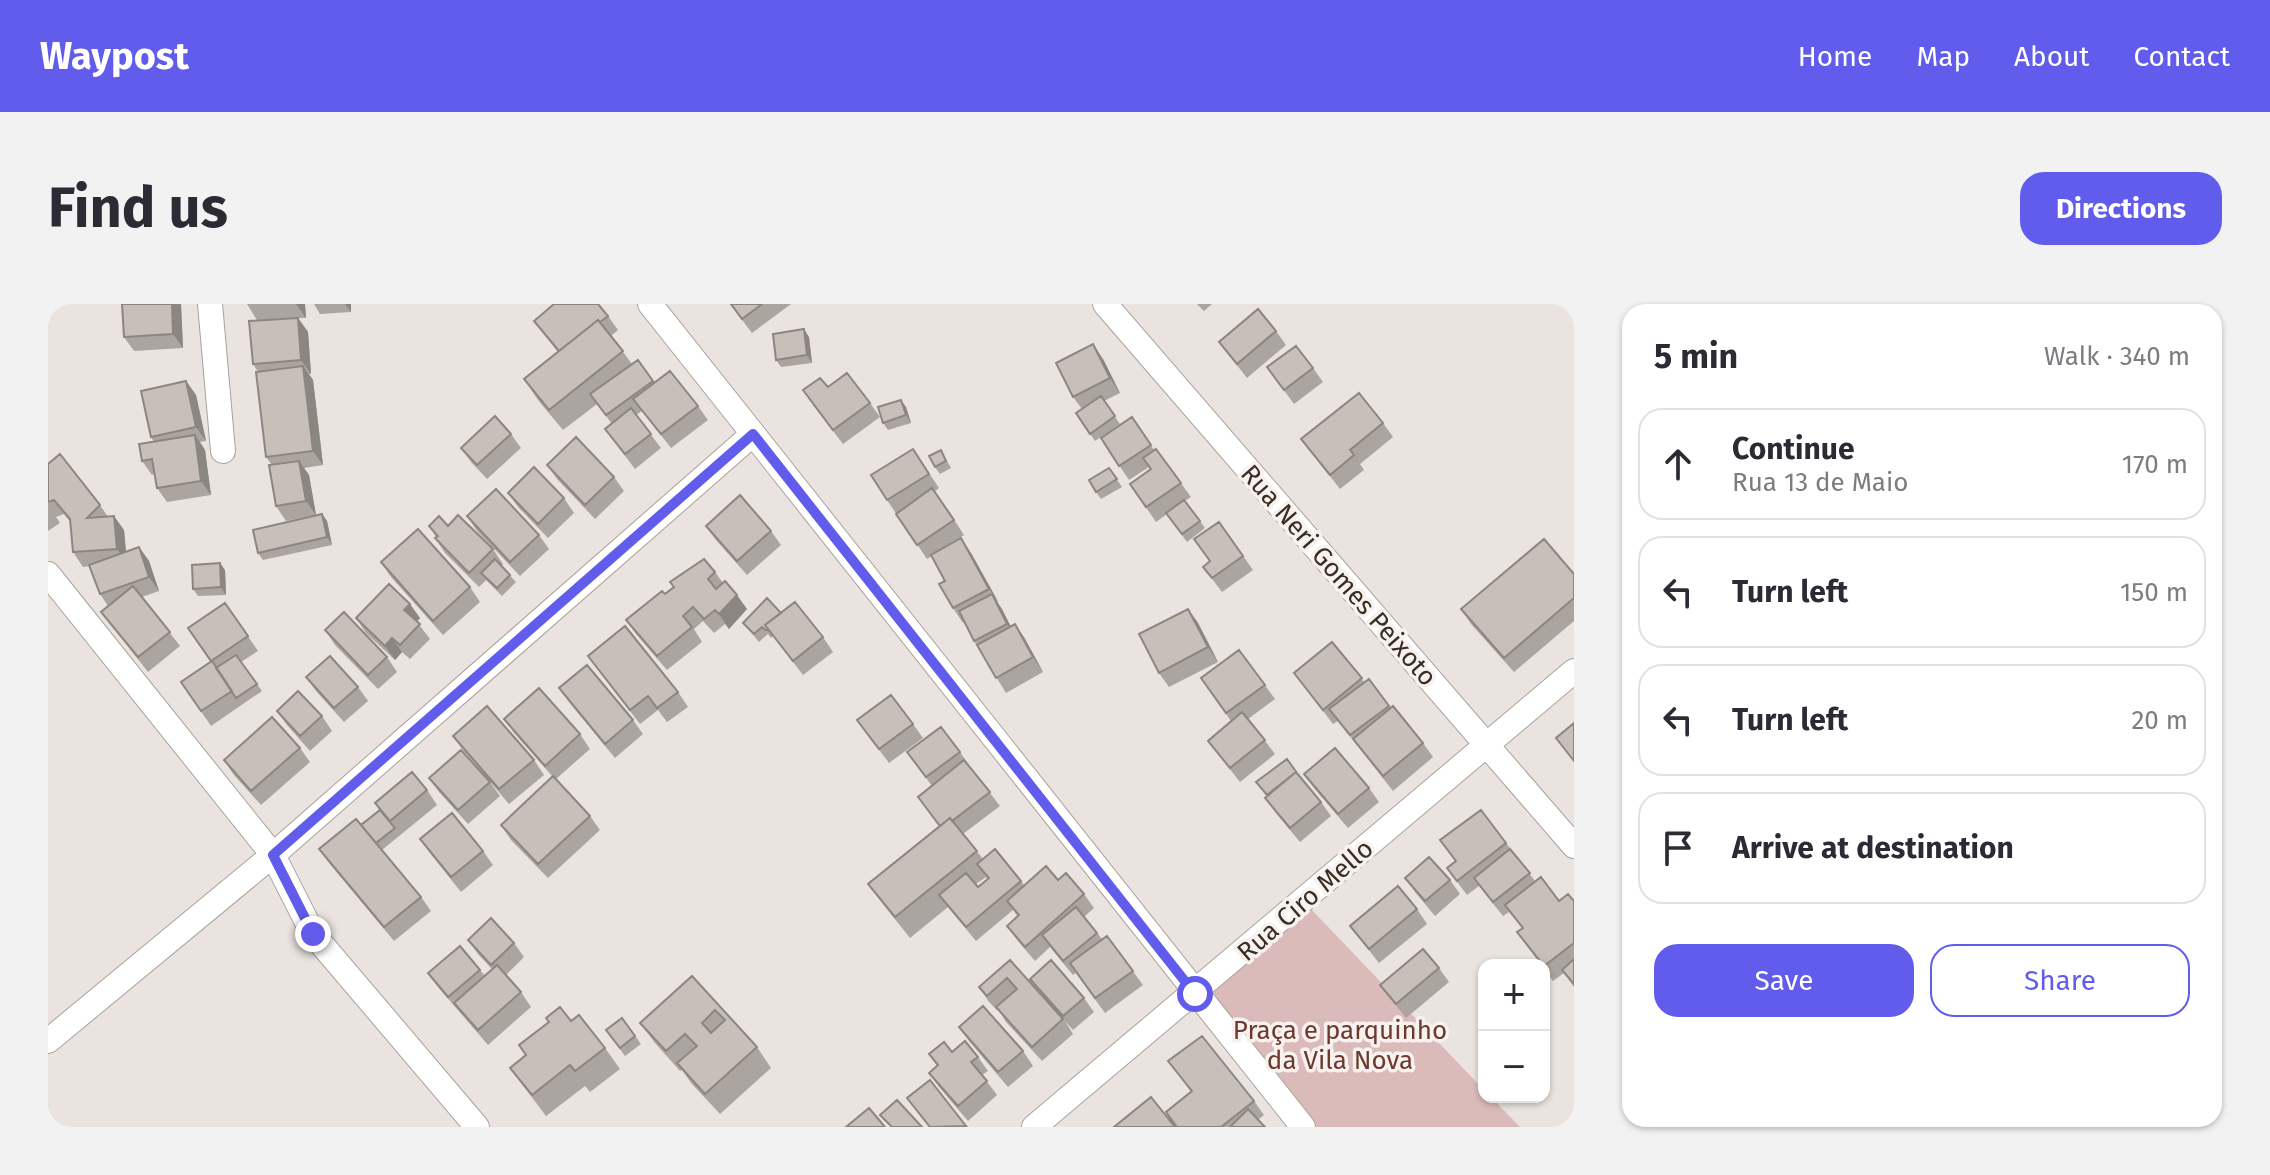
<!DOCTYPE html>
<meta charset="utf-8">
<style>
:root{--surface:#fff;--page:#f2f2f3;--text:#2b2b33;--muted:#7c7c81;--line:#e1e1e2;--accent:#615cec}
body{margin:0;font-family:"Fira Sans",sans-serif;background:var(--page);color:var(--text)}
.controls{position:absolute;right:24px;bottom:24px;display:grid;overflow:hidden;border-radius:16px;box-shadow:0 2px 6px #0004}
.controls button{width:72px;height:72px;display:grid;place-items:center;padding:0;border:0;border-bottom:2px solid var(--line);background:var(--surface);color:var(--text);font:40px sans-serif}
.stop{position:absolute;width:24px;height:24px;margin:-18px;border:6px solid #615cec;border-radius:50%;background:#fff}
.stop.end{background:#615cec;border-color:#fff;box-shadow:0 2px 8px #0008}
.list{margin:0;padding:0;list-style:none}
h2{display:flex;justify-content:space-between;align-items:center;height:104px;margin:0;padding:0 32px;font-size:34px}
h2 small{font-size:26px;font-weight:400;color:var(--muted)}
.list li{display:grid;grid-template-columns:52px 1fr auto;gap:24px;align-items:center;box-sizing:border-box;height:112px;margin:0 16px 16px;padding:0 16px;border:2px solid var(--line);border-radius:24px}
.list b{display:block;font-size:30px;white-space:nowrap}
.list p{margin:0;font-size:26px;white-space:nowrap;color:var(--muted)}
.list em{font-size:26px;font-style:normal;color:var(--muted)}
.actions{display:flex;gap:16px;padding:24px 32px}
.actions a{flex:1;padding:18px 0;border:2px solid var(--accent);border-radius:24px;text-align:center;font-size:28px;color:var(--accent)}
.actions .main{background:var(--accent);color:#fff}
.icon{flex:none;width:44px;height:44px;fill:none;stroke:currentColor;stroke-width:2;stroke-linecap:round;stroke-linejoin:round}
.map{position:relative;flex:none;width:1526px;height:823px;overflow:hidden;border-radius:24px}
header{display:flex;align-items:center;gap:48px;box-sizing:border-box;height:112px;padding:0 40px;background:var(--accent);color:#fff}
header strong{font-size:38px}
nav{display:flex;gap:44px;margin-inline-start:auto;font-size:28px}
.intro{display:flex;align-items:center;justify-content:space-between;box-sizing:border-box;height:192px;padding:0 48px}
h1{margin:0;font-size:56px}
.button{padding:20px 36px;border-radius:24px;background:var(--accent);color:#fff;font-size:28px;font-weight:700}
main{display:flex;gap:48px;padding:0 48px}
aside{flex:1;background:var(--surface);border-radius:24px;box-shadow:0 2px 6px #0004}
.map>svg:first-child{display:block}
.green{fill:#dbbbb9}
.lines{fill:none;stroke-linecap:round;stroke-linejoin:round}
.street-casing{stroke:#aaa29b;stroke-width:26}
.street{stroke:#fff;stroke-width:24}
.wall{fill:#aca49e;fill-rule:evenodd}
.shaded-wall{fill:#8c8681}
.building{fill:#c8bfb8;stroke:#8c8681;stroke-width:2;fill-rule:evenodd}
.route{stroke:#615cec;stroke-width:10}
.labels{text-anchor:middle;stroke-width:7;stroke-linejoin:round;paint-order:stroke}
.street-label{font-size:26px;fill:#392e21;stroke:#f7f2f0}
.park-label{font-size:26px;fill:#6e392d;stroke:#f7f2f0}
</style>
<header>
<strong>Waypost</strong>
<nav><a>Home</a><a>Map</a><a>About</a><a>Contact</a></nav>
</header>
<div class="intro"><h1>Find us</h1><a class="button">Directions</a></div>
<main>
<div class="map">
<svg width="1526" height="823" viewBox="0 0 1526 823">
<rect width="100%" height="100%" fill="#eae3e0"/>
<!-- green -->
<path class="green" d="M1262,604L1436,786V793H1443L1472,823H1267L1157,693Z"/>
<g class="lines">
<!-- street casing -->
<g class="street-casing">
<path id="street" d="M162,0L175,147
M602,0L1255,823
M1057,0L1526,542
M0,270L225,551L265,630L429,823
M0,737L225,551L705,130
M986,823L1526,367"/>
</g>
<!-- street -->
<use href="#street" class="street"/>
</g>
<!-- wall -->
<path class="wall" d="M133,0L135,44L86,47L76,33Z
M199,0H257L258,14H250L260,28L263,70H261L265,76L275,161L256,164L261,171L268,211L274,210L279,217L284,241L215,256L210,249L262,212L238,217L228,202L224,161L218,153L210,68L205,60L243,14L209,16Z
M266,0H303V8L272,10Z
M682,0H743L704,29Z
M1149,0H1164L1156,7Z
M560,12L570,26L563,32L584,60L590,56L606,79L650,102L660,116L623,144L594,107L588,111L613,144L587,165L557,125L564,120L549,100L515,126L490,96L476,75L510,48L486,17Z
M1228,27L1238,41L1199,74L1171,38Z
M761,33L764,59L733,63L728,56Z
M1055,55L1072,89L1056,97L1072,120L1047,137L1028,109L1034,105L1025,93Z
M1219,63L1265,64L1275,78L1246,100Z
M138,77L148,91L158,137L152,138L157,146L163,191L119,198L109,184L106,170L104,171L94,157L106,138L103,133Z
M780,83L822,99L832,113L795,140L765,101Z
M858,103L863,119L840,126L835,119Z
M1084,113L1106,146L1108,145L1143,193L1137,197L1157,224L1139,238L1119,210L1108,218L1082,180L1103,165L1101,163L1081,176L1053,134Z
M1335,119L1345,133L1312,160L1316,166L1292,185L1253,135Z
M463,130L473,144L439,175L423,158L413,144Z
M865,145L891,184L887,187L916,231L900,242L923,249L963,323L967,320L977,335L995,368L958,389L926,337L916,318L915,319L905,304L897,277L884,252L879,255L839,196Z
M893,146L903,164L892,170L887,163Z
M0,160L52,201L60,213L76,226L78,248L91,243L101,257L111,287L94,293L132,342L100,368L53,308L60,302L52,290L42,262L35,263L25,248L22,218L16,210L8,213L12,219L0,227Z
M499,161L566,173L576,187L547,215L509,175Z
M1061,164L1074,183L1053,195L1048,188Z
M460,189L516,194L526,209L500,234L470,203Z
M419,212L491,231L501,245L472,272L429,227Z
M1171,218L1205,266L1174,288L1155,263L1162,258Z
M381,222L445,245L455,260L453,262L468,278L454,292L438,276L431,283L397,249L387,234L388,233Z
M658,222L723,227L733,241L699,271L668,236Z
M333,258L422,283L432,298L395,331L343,273Z
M177,266L178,291L150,292L145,285Z
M667,268L675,279L699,305L681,325L677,320L666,329L655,317L646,325L654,338L619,366L588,330L578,316L617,290Z
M1526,270V317L1466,368L1423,320L1413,305Z
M177,299L210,347L193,358L214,387L163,422L133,378L164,357Z
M1140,305L1150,319L1170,358L1121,383L1111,369Z
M733,309L775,333L785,348L755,371L725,332L723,334L720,330L711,338L695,319Z
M308,314H372L369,318L382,335L362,355L354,348L347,356L318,329Z
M277,326L339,353L349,368L330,385L287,341Z
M1284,338L1316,378L1321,375L1343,404L1375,439L1385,453L1345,487L1290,417L1285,420L1246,369Z
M1191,346L1227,395L1200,415L1227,450L1192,478L1160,437L1183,417L1153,374Z
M540,352L630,388L640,403L619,418L610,406L592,420Z
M258,373L310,383L320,397L296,418L268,387Z
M511,384L585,416L595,430L567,454L521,398Z
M229,407L274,412L284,427L262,447L239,421Z
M456,415L532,430L542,445L508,475L542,512L552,526L500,574L463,536L453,521L505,473L466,429Z
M809,416L865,420L875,434L841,459Z
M405,432L486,456L496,471L461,500L415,446Z
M252,444L262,458L213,501L186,471L176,456Z
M859,448H912L922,463L952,502L915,530L935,555L973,577L976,581L1010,576L1036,590L1046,604L1036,613L1054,635L1059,632L1095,681L1057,709L1028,669L1025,671L1002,643L987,657L969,636L959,622L970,613L965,606L928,637L900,603L862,634L835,600L820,580L892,522L870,493L884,482ZM938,573L939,575L930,583L928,580Z
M1249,469L1273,498L1283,512L1252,538L1227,508L1217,494Z
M1256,470L1321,484L1331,498L1300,524L1266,484Z
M381,474L442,478L452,492L420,520L391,488Z
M379,486L389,501L334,546L373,593L383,607L346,637L281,559L271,545L313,521L332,506L327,499Z
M1433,506L1487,577L1511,597H1526V683L1516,669L1505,677L1496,665V661H1493L1469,628L1474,624L1461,608L1455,612L1431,582L1419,591L1399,564L1407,557L1392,536Z
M372,535L435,547L445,561L413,588L382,549Z
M1357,574L1402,576L1412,590L1387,612L1367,588Z
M1369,605L1379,620L1331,659L1302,622Z
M420,636L466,639L476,653L458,671L473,688L483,703L440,741L390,683L380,669L432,666L437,672L444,665L430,650Z
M962,656L992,689L982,675L1036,694L1046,708L1025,726L1017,717L1025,730L994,757L958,718L950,705L949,706L941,698L931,683Z
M1391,664L1401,678L1358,714L1332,681Z
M644,672L709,743L723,764L672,810L644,780L634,766L632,767L607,739L592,719Z
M574,714L593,740L577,752L558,726Z
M523,717L557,744L572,765L542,788L537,782L498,812L462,764Z
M911,723L975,747L985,762L960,783L921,737Z
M904,748L930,753L940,767L934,771L949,791L920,817L891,783L881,769L889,762L881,750Z
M1120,757L1206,797L1216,811L1210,816L1217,823H1128L1118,808L1143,788Z"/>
<!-- shaded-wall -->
<path class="shaded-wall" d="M124,0H133L135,44L125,30Z
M248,0H257L258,14Z
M297,0H303V8Z
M250,14L260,28L263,70L253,56Z
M756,25L761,33L764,59L759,51Z
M1045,40L1055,55L1072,89L1062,74Z
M255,62L265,76L275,161L265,147Z
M138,77L148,91L158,137L148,123Z
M853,96L858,103L863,119L858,111Z
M147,131L157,146L163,191L153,177Z
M251,157L261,171L268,211L258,197Z
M274,210L279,217L284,241L279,233Z
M66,212L76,226L79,259L69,245Z
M913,234L923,249L951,299L941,285Z
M91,243L101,257L111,287L101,273Z
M172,259L177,266L178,291L173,283Z
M944,290L954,305L969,335L959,320Z
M689,291L699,305L681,325L671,310Z
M362,300L372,314L366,320L356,306Z
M1140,305L1150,319L1170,358L1160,343Z
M967,320L977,335L995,368L985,353Z
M344,334L354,348L347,356L337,342Z"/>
<!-- building -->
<path class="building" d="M74,0H124L125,30L76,33Z
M506,0H550L560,12L552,18L550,16L511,47L486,17Z
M683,0H714L694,15Z
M1210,5L1228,27L1189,60L1171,38Z
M250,14L253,56L205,60L201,17Z
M550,16L575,47L501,106L476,75Z
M756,25L759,51L728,56L725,30Z
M1045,40L1062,74L1025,93L1008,59Z
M1248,42L1265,64L1236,86L1219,63Z
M590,56L605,77L558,111L542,90Z
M255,62L265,147L218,153L208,68Z
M622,67L650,102L613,130L585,95Z
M799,69L822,99L785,126L755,86L772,74L780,83Z
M138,77L148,123L103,133L93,87Z
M1311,89L1335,119L1302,146L1306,151L1282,171L1253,135Z
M1053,92L1067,112L1042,130L1028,109Z
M853,96L858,111L835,119L830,103Z
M583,104L603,130L577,150L557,125Z
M447,112L463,130L429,161L413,144Z
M1084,113L1103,141L1071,162L1053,134Z
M147,131L153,177L109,184L104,155L94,157L91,140Z
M528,133L566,173L537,201L499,161Z
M865,145L881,170L839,196L823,171Z
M1108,145L1133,179L1098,203L1082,180L1103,165L1095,154Z
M893,146L898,157L887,163L881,152Z
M12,150L52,201L39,214L66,212L69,245L25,248L22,215L6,196L0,198V160Z
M251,157L258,197L228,202L221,161Z
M486,163L516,194L490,220L460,189Z
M1061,164L1069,175L1048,188L1041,176Z
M884,184L906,216L869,241L848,210Z
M448,185L491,231L462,258L419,212Z
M692,191L723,227L689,257L658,222Z
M1136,196L1152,217L1134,230L1118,209Z
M274,210L279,233L210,249L205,226Z
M410,211L445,245L421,269L387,234L390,232L381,222L391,212L400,222Z
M1171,218L1195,252L1164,274L1155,263L1162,257L1146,235Z
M370,225L422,283L385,317L333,258Z
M913,234L941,285L905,304L891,280L897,277L883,251Z
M1496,235L1526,270V294L1456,354L1413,305Z
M91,243L101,273L52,290L41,261Z
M447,255L462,271L449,284L433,269Z
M656,255L667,268L660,275L668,285L677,277L689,291L671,310L667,306L656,315L645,303L635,312L644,323L609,352L578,316L614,287L617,290L626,283L622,278Z
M172,259L173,283L145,285L144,261Z
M341,280L362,300L356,306L372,320L352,341L344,334L337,342L308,314Z
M85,282L122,328L90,353L53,308Z
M944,290L959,320L926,337L911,307Z
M719,294L733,309L717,321L720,325L718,326L714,323L706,330L695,319Z
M747,298L775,333L745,357L717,321Z
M177,299L200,332L163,357L140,324Z
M1140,305L1160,343L1111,369L1091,330Z
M296,308L339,353L320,371L277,326Z
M967,320L985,353L948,374L929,341Z
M577,322L630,388L609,404L600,392L582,406L540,352Z
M1284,338L1314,374L1275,406L1246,369Z
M1191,346L1217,381L1178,409L1153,374Z
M188,351L209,380L188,394L168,364Z
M282,352L310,383L286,404L258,373Z
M164,357L184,387L153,407L133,378Z
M539,361L585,416L557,440L511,384Z
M1321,375L1341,402L1302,431L1281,405Z
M491,384L532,430L497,462L456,415Z
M250,387L274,412L252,432L229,407Z
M843,391L865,420L831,445L809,416Z
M439,402L486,456L451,485L405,432Z
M1345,402L1375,439L1335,472L1305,435Z
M1194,408L1217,436L1182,464L1160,437Z
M224,413L252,444L203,487L176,456Z
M1526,419V457L1508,434Z
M893,423L912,448L878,473L859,448Z
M1287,444L1321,484L1290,510L1256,470Z
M413,446L442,478L410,506L381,474Z
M1239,455L1249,469L1248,468L1219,491L1208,478Z
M916,456L942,488L904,517L902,514L892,522L870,493Z
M364,468L379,486L342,517L327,499Z
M1248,468L1273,498L1242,524L1217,494Z
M505,472L542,512L490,560L453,521Z
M332,506L347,524L328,539L313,521Z
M1433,506L1458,539L1409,577L1399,564L1408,557L1392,536Z
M404,509L435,547L403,573L372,535Z
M902,514L929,547L847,613L820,580Z
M308,515L373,593L336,623L271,545Z
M947,545L973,577L918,623L891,591L918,569L930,583L941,574L929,560Z
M1462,545L1482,569L1445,598L1426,574Z
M1381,553L1402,576L1377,597L1357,574Z
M998,562L1010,576L1018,569L1036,590L977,643L959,622L971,611L959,597Z
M1493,573L1511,597L1520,590L1526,597V639L1496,662L1469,628L1475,624L1457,601Z
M1350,582L1369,605L1321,645L1302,622Z
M1028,603L1049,629L1015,657L994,631Z
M443,614L466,639L443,661L420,636Z
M1059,632L1085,667L1047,694L1022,659Z
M412,642L432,666L400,693L380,669Z
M1375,645L1391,664L1348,700L1332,681Z
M1526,655V680L1514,666Z
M962,656L1015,715L984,743L948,703L969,685L959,674L939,692L931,683Z
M1003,656L1036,694L1015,712L982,675Z
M449,661L473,688L430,726L406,699Z
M644,672L709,743L657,790L629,759L649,742L637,730L618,747L592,719ZM667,706L677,716L663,729L654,719Z
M935,702L975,747L950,768L911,723Z
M512,703L523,717L531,711L557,744L527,767L522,761L484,791L462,764L478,751L471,741L501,718L498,714Z
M574,714L587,732L572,744L558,726Z
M1154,732L1206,797L1173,823H1129L1118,808L1144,787L1120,757Z
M917,737L930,753L923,758L939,777L910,802L881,769L890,761L881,750L896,738L904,748Z
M882,776L918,822L882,823L859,794Z
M1103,793L1127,823H1066Z
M849,796L874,823H844L832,811Z
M821,804L837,823H798Z
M1200,805L1217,823H1182Z"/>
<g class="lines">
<!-- route -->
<path class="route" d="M265,630L225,551L705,130L1147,690"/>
</g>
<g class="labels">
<!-- street labels -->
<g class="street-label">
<text transform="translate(1291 271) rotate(49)" y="9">Rua Neri Gomes Peixoto</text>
<text transform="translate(1257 596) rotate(-41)" y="9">Rua Ciro Mello</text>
</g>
<!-- park labels -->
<g class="park-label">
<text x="1292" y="735">Praça e parquinho<tspan x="1292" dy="30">da Vila Nova</tspan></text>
</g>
</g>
</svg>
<div class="controls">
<button>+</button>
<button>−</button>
</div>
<div class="stop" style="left:1147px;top:690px"></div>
<div class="stop end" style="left:265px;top:630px"></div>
</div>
<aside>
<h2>5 min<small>Walk · 340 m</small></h2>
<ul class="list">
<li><svg class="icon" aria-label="ahead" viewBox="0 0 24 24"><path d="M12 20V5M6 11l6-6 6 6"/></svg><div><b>Continue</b><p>Rua 13 de Maio</p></div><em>170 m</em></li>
<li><svg class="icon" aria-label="left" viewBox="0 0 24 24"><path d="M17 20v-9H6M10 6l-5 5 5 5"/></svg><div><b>Turn left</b></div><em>150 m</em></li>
<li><svg class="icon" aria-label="left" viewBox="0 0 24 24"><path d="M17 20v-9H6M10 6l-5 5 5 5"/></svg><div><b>Turn left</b></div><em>20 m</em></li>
<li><svg class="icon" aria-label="arrive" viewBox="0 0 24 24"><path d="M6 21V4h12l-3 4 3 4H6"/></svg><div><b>Arrive at destination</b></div></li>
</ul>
<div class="actions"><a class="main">Save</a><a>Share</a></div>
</aside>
</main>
